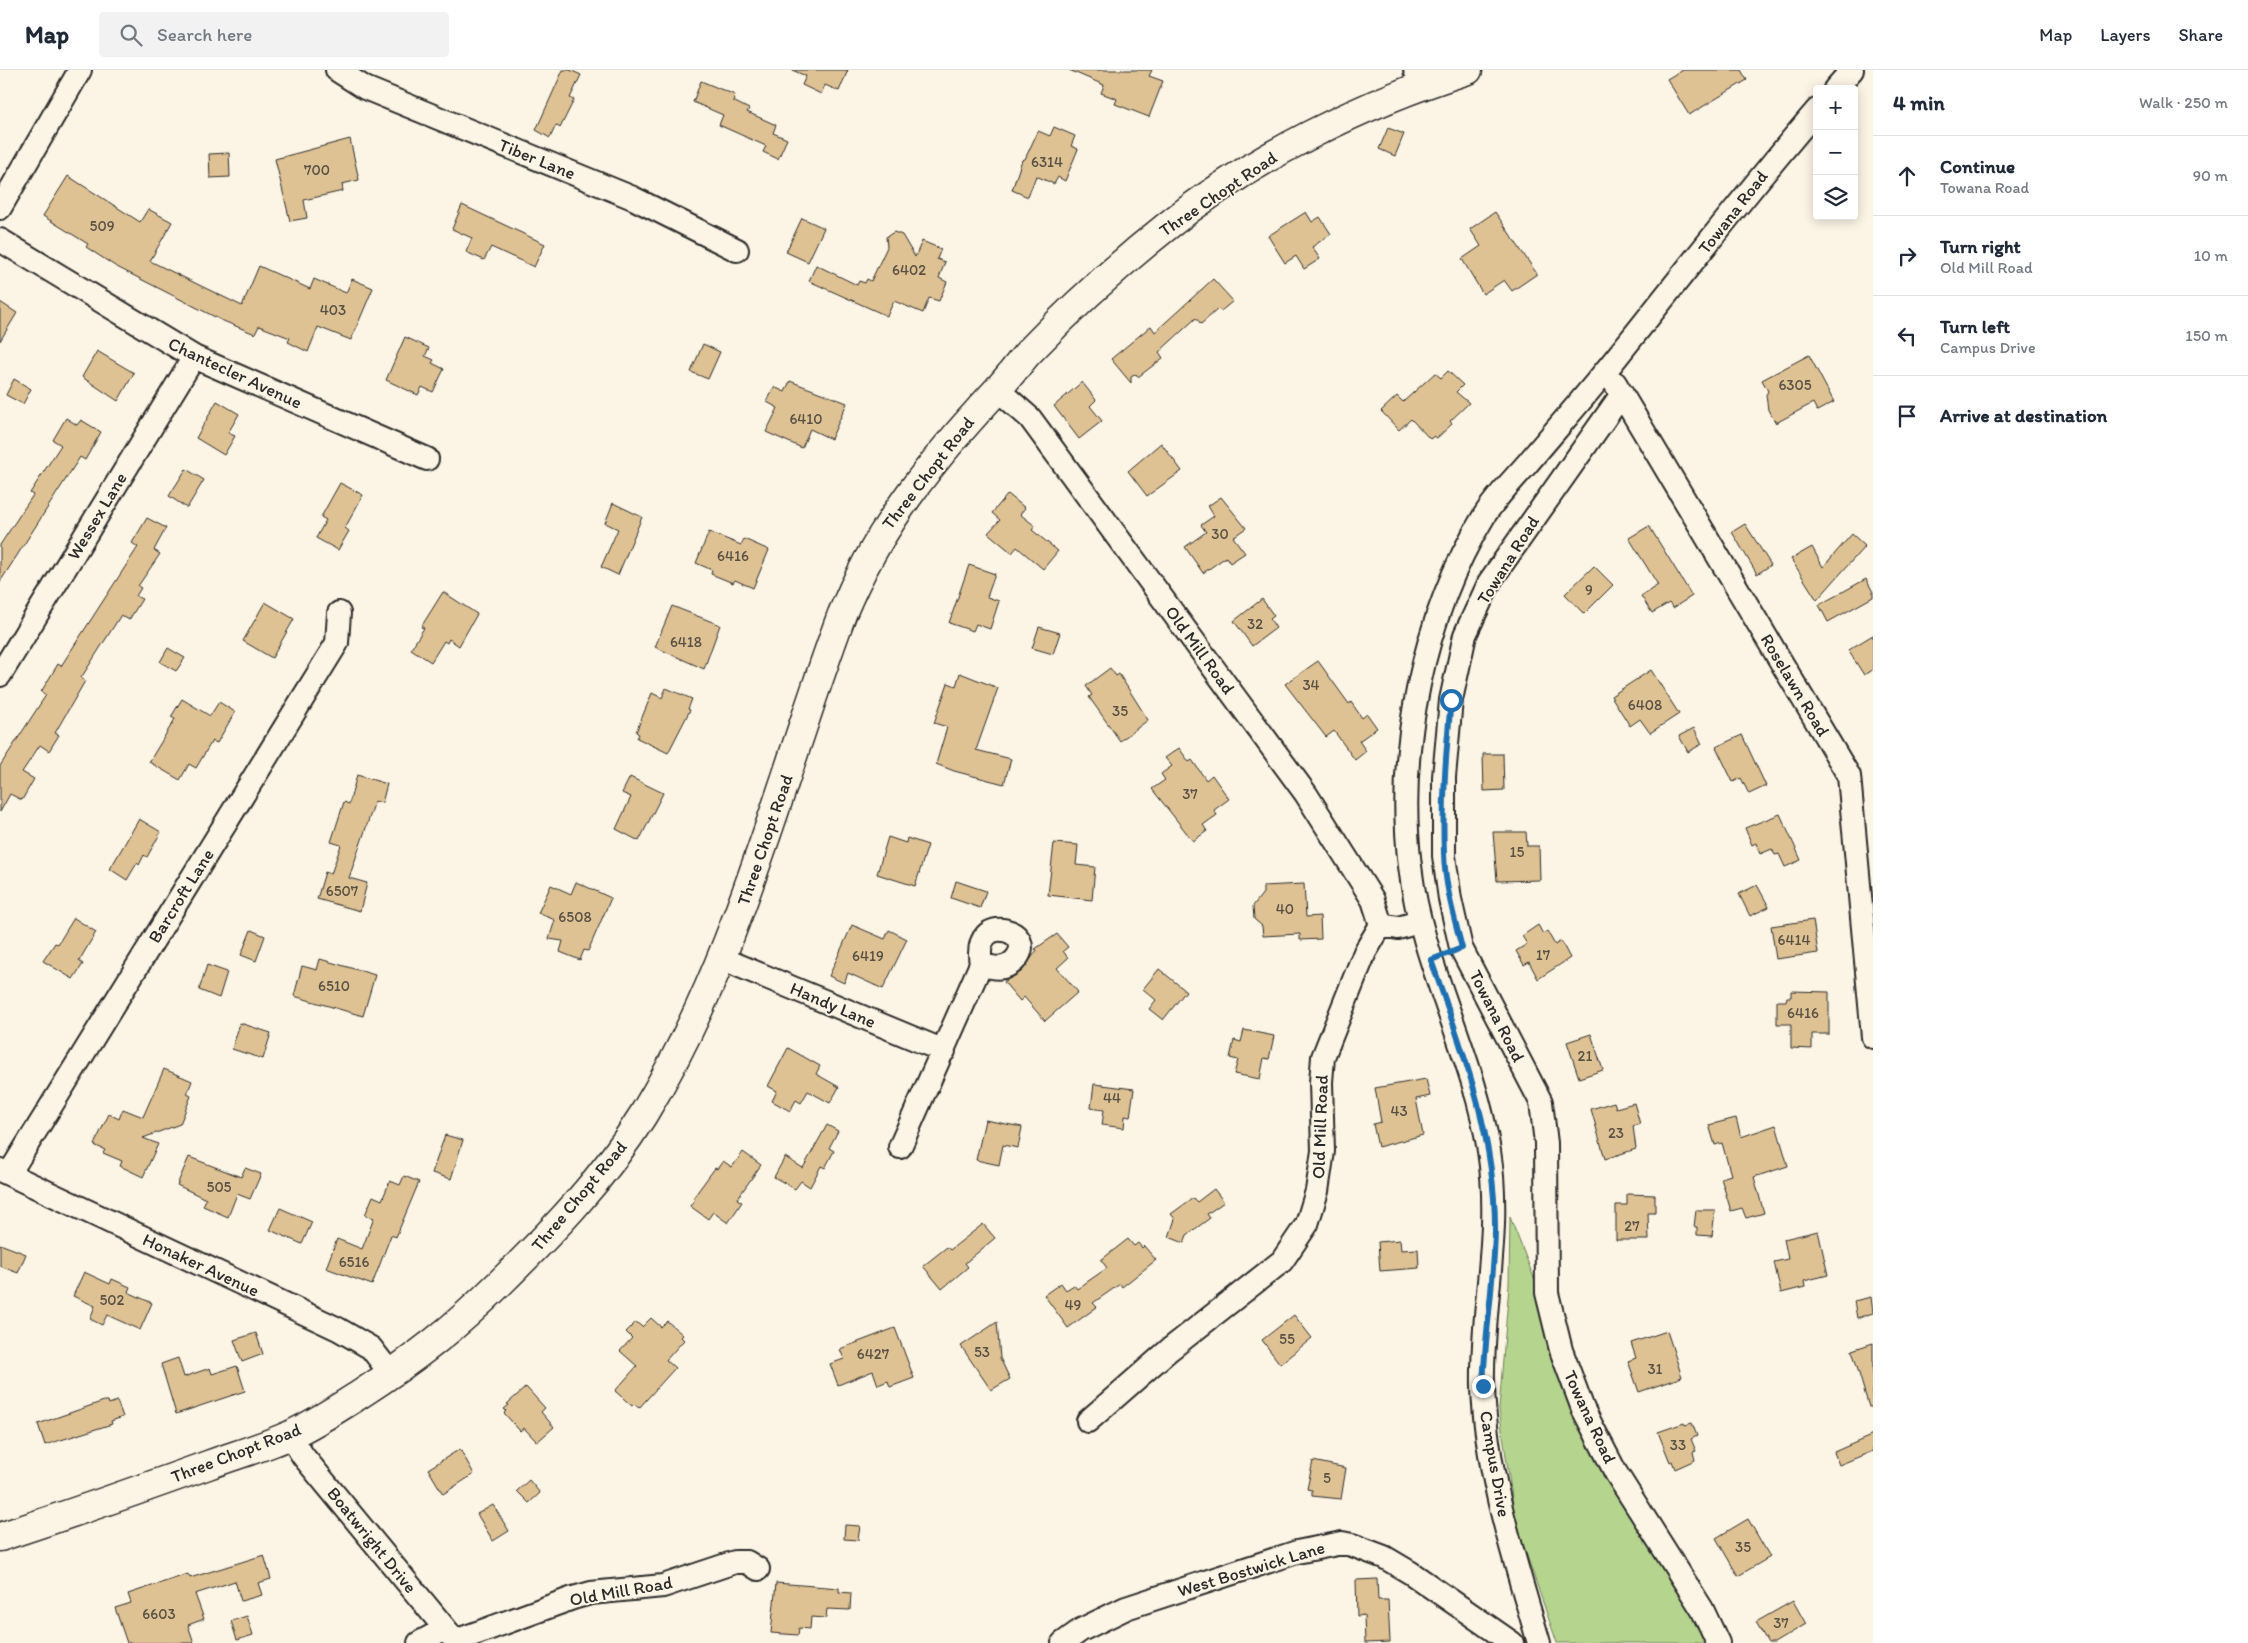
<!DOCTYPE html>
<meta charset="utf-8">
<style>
:root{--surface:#fff;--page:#f2f2f3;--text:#1f2937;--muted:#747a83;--line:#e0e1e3}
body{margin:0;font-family:Itim,sans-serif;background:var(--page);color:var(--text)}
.controls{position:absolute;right:15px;top:15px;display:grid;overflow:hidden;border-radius:5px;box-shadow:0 2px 12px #0003}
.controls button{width:45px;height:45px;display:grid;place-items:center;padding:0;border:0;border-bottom:1px solid var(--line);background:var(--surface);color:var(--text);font:25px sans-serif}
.stop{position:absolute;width:15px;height:15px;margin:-11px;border:4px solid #1f6fb2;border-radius:50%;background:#fff}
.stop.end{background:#1f6fb2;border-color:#fff;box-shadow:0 1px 5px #0008}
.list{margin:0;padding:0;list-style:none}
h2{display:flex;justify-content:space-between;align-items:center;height:65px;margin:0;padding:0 20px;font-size:21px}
h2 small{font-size:16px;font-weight:400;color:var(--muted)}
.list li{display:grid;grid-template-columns:32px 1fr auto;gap:15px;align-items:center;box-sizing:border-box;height:80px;padding:0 20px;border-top:1px solid var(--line)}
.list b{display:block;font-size:19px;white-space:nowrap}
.list p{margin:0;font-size:16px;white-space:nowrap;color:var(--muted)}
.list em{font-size:16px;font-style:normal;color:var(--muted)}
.icon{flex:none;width:28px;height:28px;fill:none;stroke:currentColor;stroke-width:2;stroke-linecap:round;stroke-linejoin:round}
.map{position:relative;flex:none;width:1873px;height:1573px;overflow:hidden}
header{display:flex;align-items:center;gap:30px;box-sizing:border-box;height:70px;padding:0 25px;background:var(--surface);border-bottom:1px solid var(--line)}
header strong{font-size:24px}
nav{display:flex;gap:28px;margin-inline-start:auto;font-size:18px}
.search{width:350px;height:45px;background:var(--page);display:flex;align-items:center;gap:12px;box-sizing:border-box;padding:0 18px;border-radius:5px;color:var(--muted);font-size:19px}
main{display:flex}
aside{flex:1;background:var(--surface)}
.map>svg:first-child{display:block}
.green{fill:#b5d48d;stroke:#70805c}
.building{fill:#dfc293;stroke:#2b2b2b}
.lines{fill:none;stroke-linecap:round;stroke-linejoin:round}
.street-casing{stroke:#2b2b2b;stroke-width:26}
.secondary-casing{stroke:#2b2b2b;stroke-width:31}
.street{stroke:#fcf5e5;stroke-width:22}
.secondary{stroke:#fcf5e5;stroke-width:28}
.route{stroke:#1f6fb2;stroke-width:6}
.labels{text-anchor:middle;stroke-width:4;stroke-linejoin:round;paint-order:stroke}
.number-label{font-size:15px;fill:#585145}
.street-label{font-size:18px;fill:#2b2b2b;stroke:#fcf5e5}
</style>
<header>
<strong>Map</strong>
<div class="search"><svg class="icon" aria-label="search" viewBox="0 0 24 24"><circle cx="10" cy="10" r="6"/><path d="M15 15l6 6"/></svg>Search here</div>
<nav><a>Map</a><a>Layers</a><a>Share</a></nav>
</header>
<main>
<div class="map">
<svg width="1873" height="1573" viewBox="0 0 1873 1573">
<rect width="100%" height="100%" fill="#fcf5e5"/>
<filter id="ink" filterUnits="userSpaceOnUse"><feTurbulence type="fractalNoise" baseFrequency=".02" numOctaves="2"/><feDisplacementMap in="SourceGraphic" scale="10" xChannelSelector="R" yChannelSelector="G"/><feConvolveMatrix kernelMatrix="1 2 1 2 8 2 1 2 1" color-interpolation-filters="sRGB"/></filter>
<g filter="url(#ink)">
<!-- green -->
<path class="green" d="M1510,1147L1609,1398L1708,1573H1557L1516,1454L1499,1339L1509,1215Z"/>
<!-- building -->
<path class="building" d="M563,0H570L581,5L570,28L574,30L560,58L556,55L550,68L536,60Z
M792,0H848L839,21L825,15L821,24L802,15L806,6Z
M1069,0H1152L1149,6L1163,11L1149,47L1115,34L1117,29L1101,23L1104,15Z
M1682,0H1741L1747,10L1689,45L1667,9Z
M701,11L735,25L733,31L749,39L747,42L776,55L773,63L787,69L778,89L763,82L766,76L719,55L723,45L693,32Z
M1054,57L1075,66L1071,76L1078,79L1065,111L1058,107L1054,114L1036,106L1028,127L1012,120L1022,90L1025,89L1038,61L1050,66Z
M1388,58L1404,64L1395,86L1379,79Z
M350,69L359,110L342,114L343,121L304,130L307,148L290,151L275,89Z
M229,83L230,107L210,108L209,84Z
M68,106L140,152L148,139L172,152L150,191L242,236L259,196L310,219L314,209L346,223L352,209L373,218L351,270L318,257L308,282L288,272L290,268L259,256L255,264L221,250L115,196L86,177L88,174L43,146Z
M462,135L545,174L534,197L491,177L484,190L466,182L472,168L452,159Z
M1306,142L1312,152L1320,147L1331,164L1312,177L1320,189L1304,199L1296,186L1285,193L1268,166Z
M1495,142L1537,204L1512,221L1504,210L1483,224L1462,189L1481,176L1470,159Z
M802,148L824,158L808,192L786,182Z
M894,162L902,165L915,187L922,171L941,179L937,189L945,192L939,208L947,212L939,231L929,228L923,243L894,231L887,246L809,211L816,195L857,215L859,211L865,213L867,209L871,211L887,177L886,167Z
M1213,209L1233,231L1221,241L1218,239L1201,254L1196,248L1159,282L1163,288L1138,307L1136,304L1131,307V313L1111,289L1151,256L1155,262Z
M0,232L17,243L0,271Z
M405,267L429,278L425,286L434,290L432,293L444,299L433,322L422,317L418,325L386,310Z
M703,274L720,282L708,309L691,302Z
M97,281L134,303L118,331L82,307Z
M1809,285L1834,332L1817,341L1813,333L1776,353L1768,340L1766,325L1768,321L1762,310Z
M1448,301L1463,315L1456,322L1469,333L1450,351L1452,354L1437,368L1434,366L1430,369L1411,349L1399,360L1381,341L1397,326L1403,332L1435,303L1441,308Z
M14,309L31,319L23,334L6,325Z
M790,311L847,333L831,369L810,359L802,378L766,362L778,338L767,332L774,317L785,322Z
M1082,312L1096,330L1090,336L1102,351L1079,369L1054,336Z
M217,331L239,344L228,363L235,366L224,385L196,368Z
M66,348L77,355L81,350L101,362L85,390L80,387L0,512V475L33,425L30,423L61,375L53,370Z
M1161,373L1182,401L1147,426L1128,401Z
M186,399L204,410L187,438L169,426Z
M340,413L363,425L345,458L349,461L338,480L316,468L326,450L321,447Z
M1008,424L1025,438L1020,444L1035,456L1032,460L1058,481L1043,499L1017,477L1012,483L988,463L1000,450L992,443Z
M1221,427L1246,458L1233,467L1245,483L1230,493L1226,487L1203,503L1185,477L1206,462L1201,455L1214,446L1208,436Z
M613,433L642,447L618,505L601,497L618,459L605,453Z
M147,448L166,458L154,480L160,484L138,516L141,518L136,526L142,529L129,550L121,545L81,608L85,611L55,663L59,665L49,681L40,675L22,702L34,709L22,730L10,724L0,742V696L46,625L41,622L58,594L61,596L138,477L132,473Z
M1745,454L1771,495L1757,504L1732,462Z
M1649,456L1692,526L1673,538L1669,533L1652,543L1641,526L1658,515L1629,468Z
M709,462L741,475L744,469L769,480L753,518L735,510L733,513L711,504L712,500L696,493Z
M1852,464L1865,476L1817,530L1791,489L1812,477L1823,497Z
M969,495L995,504L987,527L999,531L990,559L976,554L973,561L949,553Z
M1594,496L1613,515L1584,544L1565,524Z
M1866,509L1873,522V527L1828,552L1819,535Z
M443,522L477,544L459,576L449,569L447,573L444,571L431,592L411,579L424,558L421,557Z
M1262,529L1274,546L1270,549L1276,558L1252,576L1234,551Z
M265,532L294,549L272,588L243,571Z
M672,536L720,555L704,599L655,577Z
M1039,557L1060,563L1053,584L1032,578Z
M1873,565V599L1864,605L1848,580Z
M168,578L185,588L176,601L160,592Z
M1318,591L1349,634L1351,632L1362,648L1367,644L1377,658L1359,671L1366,681L1355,690L1334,661L1326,667L1285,614Z
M1110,598L1116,606L1119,604L1148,650L1120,671L1089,627L1092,625L1086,616Z
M1651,600L1679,644L1650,663L1640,649L1630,656L1611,626Z
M960,603L998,618L976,680L1011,689L1004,714L954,701L936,694L947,657L934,653L948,613L956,616Z
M666,618L692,629L688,639L690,640L668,683L637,668L639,664L636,662L652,623L662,628Z
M182,629L210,646L219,632L235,642L217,673L212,671L196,698L189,694L180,710L149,692L175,649L171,647Z
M1694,658L1702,674L1688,682L1679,666Z
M1742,665L1766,716L1749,724L1741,708L1733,712L1716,677Z
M1179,678L1189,692L1192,690L1206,710L1212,705L1229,729L1214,740L1217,745L1203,755L1207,761L1193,771L1152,719L1165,710L1161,704L1172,696L1165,688Z
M1483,684H1503L1504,720L1484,721Z
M357,705L387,714L382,733L375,731L349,808L367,813L360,841L317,829L325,802L331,804L341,775L331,772L344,732L349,734Z
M630,707L663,723L639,771L616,759L631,727L622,723Z
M1780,744L1801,790L1785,797L1779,784L1775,785L1772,779L1760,784L1756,773L1752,775L1745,758Z
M139,749L161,762L147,787L144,785L139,795L137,793L127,810L110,799Z
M1493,762H1526L1527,776H1539L1540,810L1497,811Z
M888,767L906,773L907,768L928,775L915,816L877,804Z
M1054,773L1078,775L1076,795L1095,797L1092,830L1048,825Z
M956,811L986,821L980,838L951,828Z
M576,812L611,828L588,881L584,880L580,890L560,882L563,871L549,869L555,850L538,843L551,815L571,824Z
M1304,814L1306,847L1320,846L1321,869L1300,870V864L1263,866L1262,856L1254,849L1253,836L1263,823V816Z
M1757,815L1769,837L1750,846L1739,824Z
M74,848L96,862L79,891L83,894L73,909L43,891L55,873L58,874Z
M1813,850L1818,883L1776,889L1771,856Z
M852,855L885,869L889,860L907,869L883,919L848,903L844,913L829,906Z
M1538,855L1543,864L1547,861L1555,875L1561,871L1570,888L1538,909L1529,892L1524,895L1516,881L1527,874L1522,866Z
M251,860L265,866L256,891L241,885Z
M1057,864L1068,877L1063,881L1068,888L1057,898L1078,922L1045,951L1024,927L1020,931L1004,912L1022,901L1037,880L1035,879Z
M320,889L375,905L363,946L294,926L302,896L317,900Z
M207,895L227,902L219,928L199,920Z
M1159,899L1186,921L1163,950L1149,939L1156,930L1143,919Z
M1791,921L1829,922V964H1812V979L1791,978V954H1777V931H1786L1787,927H1791Z
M240,953L271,963L263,989L232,979Z
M1244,960L1274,966L1269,989L1264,988L1260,1009L1234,1004L1238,990L1230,988L1234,970L1241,972Z
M1591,964L1603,1000L1579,1008L1567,972Z
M788,978L820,996L816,1004L839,1017L830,1033L808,1021L801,1033L796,1030L790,1041L772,1031L777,1021L768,1016Z
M164,999L192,1011L187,1024L191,1026L180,1054L143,1068L158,1074L143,1107L120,1096L122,1091L103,1083L105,1080L94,1075L109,1044L119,1049L123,1039L143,1047Z
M1426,1009L1430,1026L1416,1029L1423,1065L1378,1077L1373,1054L1381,1052L1375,1018Z
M1094,1014L1134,1019L1130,1047L1125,1046L1124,1058L1102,1055L1104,1040L1091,1038Z
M1614,1032L1616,1038L1634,1033L1640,1054L1633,1056L1636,1079L1605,1089L1591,1039Z
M1736,1048L1741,1067L1776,1055L1788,1096L1754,1107L1764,1143L1746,1148L1742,1138L1731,1141L1721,1108L1731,1105L1722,1073L1715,1075L1709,1055Z
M985,1050L1022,1057L1018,1078L1003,1075L999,1095L976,1090Z
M827,1055L838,1061L829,1078L834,1081L825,1098L821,1096L810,1117L801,1111L795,1119L774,1107L785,1087L803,1098Z
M445,1065L463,1070L451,1109L432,1103Z
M743,1082L761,1095L737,1129L742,1132L728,1153L713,1142L708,1149L690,1136L695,1129L693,1128L715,1098L717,1099L723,1091L732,1097Z
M189,1087L241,1107L245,1098L261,1104L250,1129L237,1124L228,1147L203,1136L206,1129L177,1115Z
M404,1106L419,1112L396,1167L391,1165L372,1215L326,1198L337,1169L362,1179L374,1148L365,1145L373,1126L382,1130L390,1111L400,1115Z
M1214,1119L1224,1132L1207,1144L1210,1148L1187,1165L1184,1173L1169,1167L1175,1149L1171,1144L1193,1128L1197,1132Z
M1627,1124L1655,1125V1143H1648L1649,1170H1616V1135H1627Z
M280,1138L312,1152L302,1174L270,1160Z
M1696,1140H1715L1712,1166L1697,1165V1157H1694Z
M983,1154L995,1168L965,1193L968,1197L942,1219L923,1196L947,1177L950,1180Z
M1818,1161L1828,1205L1804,1211L1805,1217L1781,1223L1774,1192L1788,1189L1784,1169Z
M1128,1169L1134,1176L1138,1173L1142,1178L1144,1176L1156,1190L1122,1217L1120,1214L1093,1233L1097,1237L1068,1258L1044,1225L1061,1213L1066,1220L1074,1215L1077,1219L1107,1198L1101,1190Z
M1400,1170L1401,1180L1418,1179L1419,1198L1380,1201L1378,1172Z
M0,1174L26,1184L18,1203L0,1196Z
M84,1202L110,1214L112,1209L130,1217L128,1222L152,1233L140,1260L107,1245L102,1255L90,1249L95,1236L73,1226Z
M1871,1227L1873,1243L1857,1248L1854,1231Z
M1294,1245L1312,1268L1280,1294L1262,1270Z
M651,1248L661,1257L667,1251L683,1265L681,1267L684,1270L666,1290L675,1298L639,1338L634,1334L632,1336L615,1321L637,1296L620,1281L632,1268L626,1262L636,1252L642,1257Z
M997,1252L1000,1288L1010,1309L991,1320L961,1276Z
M895,1258L914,1308L890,1317L888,1311L878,1315L873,1301L838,1315L830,1294L844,1289L840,1279Z
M1667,1261L1682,1307L1639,1322L1628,1291L1636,1288L1631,1273Z
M256,1263L263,1284L242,1292L234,1270Z
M1873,1273V1337H1869L1852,1280Z
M178,1288L184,1307L210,1298L212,1304L237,1296L245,1321L176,1344L161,1294Z
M526,1317L545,1338L541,1342L554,1357L537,1372L524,1358L520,1361L504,1343L506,1341L504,1339L509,1335L507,1334Z
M104,1331H108L109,1334L117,1331L123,1347L111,1351L112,1354L45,1375L38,1354Z
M1684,1353L1685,1355L1692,1353L1697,1366L1691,1369L1696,1381L1693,1382L1695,1390L1675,1399L1672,1391L1670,1392L1658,1362Z
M1873,1365V1381L1839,1395L1834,1382Z
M460,1379L474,1404L443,1424L428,1399Z
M1313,1391L1346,1398L1341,1429L1312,1426V1420L1307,1419Z
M529,1410L540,1423L529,1433L517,1421Z
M493,1435L509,1461L493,1471L477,1444Z
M1748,1449L1770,1487L1738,1506L1716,1468Z
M845,1455L860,1456L858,1470L844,1469Z
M264,1485L271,1509L258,1513L262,1525L241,1531L235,1511L195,1524L204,1549L188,1555L194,1573H127L115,1538L131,1533L128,1524L188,1504L190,1508Z
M1377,1509L1378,1530H1388L1390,1572L1365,1573L1364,1545L1357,1546L1356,1510Z
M776,1513L839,1518V1522L851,1523L850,1540L827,1539L826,1548L811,1547L810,1559L799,1558L798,1565L771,1563Z
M1793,1531L1806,1554L1774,1573H1768L1756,1552Z
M247,1546L253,1565L237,1570L231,1551Z"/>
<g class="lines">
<!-- street casing -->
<g class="street-casing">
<path id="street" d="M337,0L365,18L633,128L737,180
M1415,0L1426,13
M1835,19L1852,0
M0,138L80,0
M0,170L194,287L427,389
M1615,313L1849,706L1873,967
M997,319L1030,348L1306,724L1373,830L1381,855L1398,858L1419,852
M1622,324L1490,511L1465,565L1451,630L1444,707V786L1450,829L1461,878L1541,1032L1546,1073L1547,1223L1561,1280L1583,1339L1616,1403L1702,1539L1718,1573
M0,605L194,287
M723,889L944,981
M900,1077L981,894C993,898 1004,901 1014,891C1043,862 971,837 981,894
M0,1100L338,1259L371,1278L391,1304
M9,1104L337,573L339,543
M1088,1351L1169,1280L1282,1191L1307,1154L1317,1121L1323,1081L1321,1012L1323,987L1365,882L1381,855
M290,1365L303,1386L457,1573
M455,1571L573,1528L591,1523L663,1516L735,1492H747L758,1499
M419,1573L445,1559
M1063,1573L1081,1560L1126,1538L1297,1482L1342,1473L1352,1475L1384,1487L1411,1503L1512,1573
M1539,1573C1515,1490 1486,1405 1483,1317C1481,1237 1502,1162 1489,1081C1474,983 1421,895 1410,796C1396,681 1423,545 1484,446C1496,427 1513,410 1527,394C1558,357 1590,321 1620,283C1685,202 1749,119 1817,40"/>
</g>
<!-- secondary casing -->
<g class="secondary-casing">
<path id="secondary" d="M0,1467C70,1444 139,1420 208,1395C235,1385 264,1377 290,1365C314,1354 337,1339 359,1325C413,1290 455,1258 500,1213C552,1162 604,1108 643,1045C738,890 779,713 842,544C879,455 932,390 997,320C1007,309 1017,296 1027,284C1070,239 1117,196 1166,157C1252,88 1363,33 1468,0"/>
</g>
<!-- street -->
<use href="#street" class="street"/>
<!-- secondary -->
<use href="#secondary" class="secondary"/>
</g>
</g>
<g class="lines" filter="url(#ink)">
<!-- route -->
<path class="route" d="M1451,630C1446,682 1442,732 1444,784C1445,816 1454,847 1462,878L1431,890C1462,978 1496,1066 1495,1161C1494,1213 1485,1265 1483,1316"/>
</g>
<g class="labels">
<!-- number labels -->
<g class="number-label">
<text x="1047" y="97">6314</text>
<text x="317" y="105">700</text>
<text x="102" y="161">509</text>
<text x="909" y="205">6402</text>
<text x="333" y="245">403</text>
<text x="1795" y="320">6305</text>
<text x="806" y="354">6410</text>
<text x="1220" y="469">30</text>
<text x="733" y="491">6416</text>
<text x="1589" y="525">9</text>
<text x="1255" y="559">32</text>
<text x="686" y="577">6418</text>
<text x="1311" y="620">34</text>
<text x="1645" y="640">6408</text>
<text x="1120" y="646">35</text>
<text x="1190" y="729">37</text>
<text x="1517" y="787">15</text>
<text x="342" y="826">6507</text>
<text x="1285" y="844">40</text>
<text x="575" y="852">6508</text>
<text x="1794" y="875">6414</text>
<text x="1543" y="890">17</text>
<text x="868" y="891">6419</text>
<text x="334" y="921">6510</text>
<text x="1803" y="948">6416</text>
<text x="1585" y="991">21</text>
<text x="1112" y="1033">44</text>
<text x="1399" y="1046">43</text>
<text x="1616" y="1068">23</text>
<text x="219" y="1122">505</text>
<text x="1632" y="1161">27</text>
<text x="354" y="1197">6516</text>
<text x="112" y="1235">502</text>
<text x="1073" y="1240">49</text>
<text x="1287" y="1274">55</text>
<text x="982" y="1287">53</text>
<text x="873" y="1289">6427</text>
<text x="1655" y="1304">31</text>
<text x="1678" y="1380">33</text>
<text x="1327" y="1413">5</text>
<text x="1743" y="1482">35</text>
<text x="159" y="1549">6603</text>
<text x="1781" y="1558">37</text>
</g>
<!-- street labels -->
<g class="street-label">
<text transform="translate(537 89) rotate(22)" y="6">Tiber Lane</text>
<text transform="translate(1218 124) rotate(-34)" y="6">Three Chopt Road</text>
<text transform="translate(1733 142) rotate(-52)" y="6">Towana Road</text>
<text transform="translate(235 303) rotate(25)" y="6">Chantecler Avenue</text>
<text transform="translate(928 403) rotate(-52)" y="6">Three Chopt Road</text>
<text transform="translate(97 446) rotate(-59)" y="6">Wessex Lane</text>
<text transform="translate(1508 490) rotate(-58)" y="6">Towana Road</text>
<text transform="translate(1200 580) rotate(54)" y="6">Old Mill Road</text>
<text transform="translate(1795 615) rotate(59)" y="6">Roselawn Road</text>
<text transform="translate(765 770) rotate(-71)" y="6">Three Chopt Road</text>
<text transform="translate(181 826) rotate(-58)" y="6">Barcroft Lane</text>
<text transform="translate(833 935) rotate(23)" y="6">Handy Lane</text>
<text transform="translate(1497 946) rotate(63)" y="6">Towana Road</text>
<text transform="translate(1320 1057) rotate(-88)" y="6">Old Mill Road</text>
<text transform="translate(579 1126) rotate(-50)" y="6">Three Chopt Road</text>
<text transform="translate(201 1195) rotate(25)" y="6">Honaker Avenue</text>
<text transform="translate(1590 1347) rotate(65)" y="6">Towana Road</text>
<text transform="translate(236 1383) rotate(-21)" y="6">Three Chopt Road</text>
<text transform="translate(1495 1394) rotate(80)" y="6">Campus Drive</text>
<text transform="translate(372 1470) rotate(51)" y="6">Boatwright Drive</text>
<text transform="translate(1251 1499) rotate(-17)" y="6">West Bostwick Lane</text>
<text transform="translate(621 1521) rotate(-10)" y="6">Old Mill Road</text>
</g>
</g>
</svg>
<div class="controls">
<button>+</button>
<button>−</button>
<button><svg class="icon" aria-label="layers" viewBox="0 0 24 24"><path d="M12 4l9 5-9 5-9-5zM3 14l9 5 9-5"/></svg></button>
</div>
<div class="stop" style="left:1451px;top:630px"></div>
<div class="stop end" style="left:1483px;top:1316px"></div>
</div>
<aside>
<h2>4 min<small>Walk · 250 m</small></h2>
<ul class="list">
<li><svg class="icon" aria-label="ahead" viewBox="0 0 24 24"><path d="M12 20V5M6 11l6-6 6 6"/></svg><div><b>Continue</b><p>Towana Road</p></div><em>90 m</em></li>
<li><svg class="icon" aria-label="right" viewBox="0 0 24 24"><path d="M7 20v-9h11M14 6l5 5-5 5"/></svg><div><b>Turn right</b><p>Old Mill Road</p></div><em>10 m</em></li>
<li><svg class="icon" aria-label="left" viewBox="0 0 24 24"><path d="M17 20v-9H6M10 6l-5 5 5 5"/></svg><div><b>Turn left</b><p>Campus Drive</p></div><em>150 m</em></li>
<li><svg class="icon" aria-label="arrive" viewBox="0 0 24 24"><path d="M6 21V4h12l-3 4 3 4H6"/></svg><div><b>Arrive at destination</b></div></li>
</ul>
</aside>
</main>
